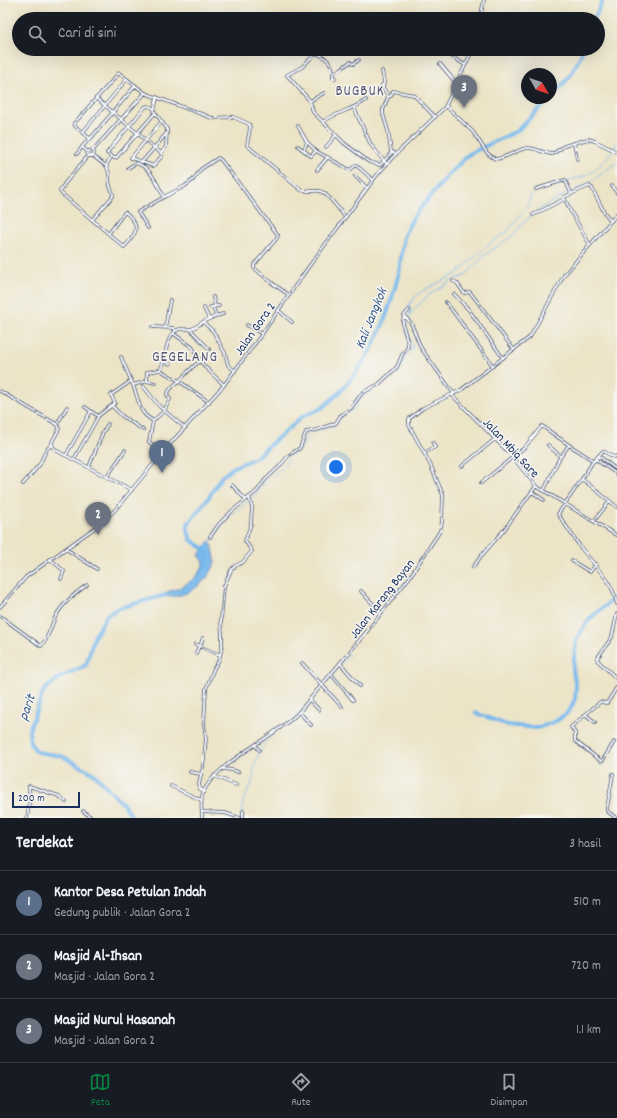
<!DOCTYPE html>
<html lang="id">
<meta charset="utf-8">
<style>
:root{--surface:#171b24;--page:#242831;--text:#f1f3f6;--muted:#9ea1a6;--line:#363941;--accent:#0b8043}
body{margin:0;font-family:Dekko,sans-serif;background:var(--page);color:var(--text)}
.compass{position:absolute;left:521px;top:68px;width:36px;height:36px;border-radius:50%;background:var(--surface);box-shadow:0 4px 16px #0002;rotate:130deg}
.scale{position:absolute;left:12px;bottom:10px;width:68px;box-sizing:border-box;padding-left:4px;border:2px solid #1b2f5e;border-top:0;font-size:11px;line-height:14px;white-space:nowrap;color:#1b2f5e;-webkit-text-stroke:3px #f6f6f2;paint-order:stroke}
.you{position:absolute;left:336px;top:467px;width:14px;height:14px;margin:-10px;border:3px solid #fff;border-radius:50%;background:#1a73e8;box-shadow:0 0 0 6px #1a73e833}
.badge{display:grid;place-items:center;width:26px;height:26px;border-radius:50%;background:var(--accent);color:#fff;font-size:13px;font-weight:700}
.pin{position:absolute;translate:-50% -33px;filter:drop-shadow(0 1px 2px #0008)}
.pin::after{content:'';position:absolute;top:21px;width:14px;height:12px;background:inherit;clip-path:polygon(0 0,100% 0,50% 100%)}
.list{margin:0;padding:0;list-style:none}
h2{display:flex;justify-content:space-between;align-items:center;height:52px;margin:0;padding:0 16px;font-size:17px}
h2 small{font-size:13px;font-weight:400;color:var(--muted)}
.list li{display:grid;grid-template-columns:26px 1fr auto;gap:12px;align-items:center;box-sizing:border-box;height:64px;padding:0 16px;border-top:1px solid var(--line)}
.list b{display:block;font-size:15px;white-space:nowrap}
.list p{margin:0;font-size:13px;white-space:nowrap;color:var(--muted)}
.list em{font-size:13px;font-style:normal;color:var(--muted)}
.icon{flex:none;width:22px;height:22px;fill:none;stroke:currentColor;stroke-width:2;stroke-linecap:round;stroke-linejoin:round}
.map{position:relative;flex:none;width:617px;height:818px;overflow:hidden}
.search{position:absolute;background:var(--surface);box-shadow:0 4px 16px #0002;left:12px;right:12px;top:12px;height:44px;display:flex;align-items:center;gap:10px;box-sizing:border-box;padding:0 14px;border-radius:22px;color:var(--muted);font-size:15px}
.sheet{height:244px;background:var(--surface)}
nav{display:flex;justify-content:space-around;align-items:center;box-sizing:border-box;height:56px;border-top:1px solid var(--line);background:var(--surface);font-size:11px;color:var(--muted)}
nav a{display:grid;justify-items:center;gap:2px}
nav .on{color:var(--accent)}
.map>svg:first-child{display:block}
.water{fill:#78b9ed;stroke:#4a74a6}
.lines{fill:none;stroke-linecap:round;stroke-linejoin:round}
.stream{stroke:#78b9ed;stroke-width:1}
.river{stroke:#78b9ed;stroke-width:4}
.minor-casing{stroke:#3a4a6e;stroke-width:3.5}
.tertiary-casing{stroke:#3a4a6e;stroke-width:3.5}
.minor{stroke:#fff;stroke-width:2}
.tertiary{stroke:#fff;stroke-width:2}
.labels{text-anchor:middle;stroke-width:3;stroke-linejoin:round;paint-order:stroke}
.street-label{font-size:13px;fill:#1b2f5e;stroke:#f6f6f2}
.water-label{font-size:14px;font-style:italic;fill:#375889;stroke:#f6f6f2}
.quarter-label{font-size:15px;letter-spacing:1px;fill:#595270;stroke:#f6f6f2}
</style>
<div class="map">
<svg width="617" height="818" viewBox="0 0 617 818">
<rect width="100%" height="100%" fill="#f6f6f2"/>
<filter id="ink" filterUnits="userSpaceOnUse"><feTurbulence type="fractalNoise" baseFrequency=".025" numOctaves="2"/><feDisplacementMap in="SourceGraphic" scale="8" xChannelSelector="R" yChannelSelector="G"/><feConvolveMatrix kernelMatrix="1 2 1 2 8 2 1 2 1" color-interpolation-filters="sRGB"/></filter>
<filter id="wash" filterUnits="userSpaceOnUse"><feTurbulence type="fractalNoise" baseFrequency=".012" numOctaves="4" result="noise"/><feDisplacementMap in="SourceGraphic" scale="16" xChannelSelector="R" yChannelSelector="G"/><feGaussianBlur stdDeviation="0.9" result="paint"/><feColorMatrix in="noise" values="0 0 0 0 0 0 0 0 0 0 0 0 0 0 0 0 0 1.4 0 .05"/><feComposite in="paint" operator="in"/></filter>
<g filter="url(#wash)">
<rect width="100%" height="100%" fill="#ece4c7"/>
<!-- water -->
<path class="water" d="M209,541L211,542C213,548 215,555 215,561C213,575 198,588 186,593C180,596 173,596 167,597V592C171,590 176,590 179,588C190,583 201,575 204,562L199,555Z"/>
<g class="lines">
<!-- stream -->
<path class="stream" d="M614,149L617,142
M557,183C585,178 595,174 612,151
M410,313L409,305L417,295L426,289L456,274L496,239L506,233L528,205L531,195L537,190
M408,318L412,311L430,294L455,279L465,276L485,255L513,235L524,222L538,210L568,193L587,185L617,162
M291,455C301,450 304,445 306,435L309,432L329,428L338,423L341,417L355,408L361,398L371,391L385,383L402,367L405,358L413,348L407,332L406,320
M210,542L225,521L255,495L268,479L284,466L288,458
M342,663L350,654
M333,674L340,665
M325,683L331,676
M300,712L308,702
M289,722L299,714
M242,815C241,800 247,796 252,783C254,777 253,770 255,764C258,752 266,740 276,732"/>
<!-- river -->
<path class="river" d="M594,19L603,0
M551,96C568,82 575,70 583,49
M203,548L191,540L188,531V524L209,497L221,477L234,467L255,458L303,416L322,408L340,392L358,370L371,350L384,322L393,295L399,273L404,235L414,216L449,174L469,154L517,131L549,98
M476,713L507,725L538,728L556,721L566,714L571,708L575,699L576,689L573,669L576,640L589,619L617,596
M133,818L123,804L93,773L62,756L37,752L30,743L29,730L44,690L59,678L86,665L94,637L107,615L119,608L166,595"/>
</g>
</g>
<g filter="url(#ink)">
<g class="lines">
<!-- minor casing -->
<g class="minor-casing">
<path id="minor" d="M451,56L465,65
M440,64L457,84
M382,71L384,81L383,88
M333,73V78H335
M382,85L388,97
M135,86L91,138L88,137L75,126L74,123L78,119L119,73L145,93
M96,98L161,153L166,147L167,129L154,111L157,98
M310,101L324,93
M153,108L148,106L145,107L110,149L107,153L114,158H116L155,113
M354,108L371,145L384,161L380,165L369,162L344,143L313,112L310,101L287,75L302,67L316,53C324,56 333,63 333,73L341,69L350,62L353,64L359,60
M323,122C336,112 353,110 366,100
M298,126L307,142L316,151L350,170L356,165L373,180
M83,132L127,79
M574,143L577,159
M298,146L311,156L316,151
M326,147L336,135
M93,150L94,153L93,156H88L87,154L88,151L93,150L145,93L212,118L233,117L249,124L250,128L247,145L249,147L301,190C307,193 313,190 320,191C328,193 340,211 345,217
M304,150L307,142
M87,151L82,147L90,138
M161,153L162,156L153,166L131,158L162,121
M77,154L82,147
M396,154L391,151L388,131L383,114V110L388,97L391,96L393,91L414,95L435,117
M88,156L65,183L60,191L62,194L124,247C138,233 141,225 125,212L109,233
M93,156L106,166L111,157
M142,162L167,133
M387,164L384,161L392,152
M128,168L136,163C151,167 157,184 164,197
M317,170L328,157
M355,176L367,188
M612,186L617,193
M536,189L565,180L571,193
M533,215L564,199
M92,220L113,196C113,191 111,190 110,186C108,178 111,172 106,166
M148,228L138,212L164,197L185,186L193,180L201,169L218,158L221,160L278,235L277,238L254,265V268L272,283L289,295
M590,245L570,210L564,197L589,186L592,188L604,212L611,221
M453,281L457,283L464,293L470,292L514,350
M454,294L469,310L503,358
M213,297L215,306
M446,302L493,366
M210,307L219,306
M204,308L209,319
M278,310L292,322
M216,316L223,314
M404,316L411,323L421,348L454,394
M203,322L216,316L213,307
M247,325L262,334
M152,327L173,328L176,331
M165,328L170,300
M190,329L209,349
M174,334L192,347L204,366L224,385
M121,357L133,385L141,409L145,415L153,421
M164,361L170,364
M160,370C167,359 164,338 177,330C181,328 185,330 190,329C194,329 199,324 203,322L213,331L225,353L228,365L235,371
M147,381L155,383
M133,385L147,381V372L160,370L179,381L209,402
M143,386L160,407L185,428
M0,391L58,425L59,429L52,442L53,447L57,451L132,490
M452,395L510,454L536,486L616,535
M112,406L122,416L143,430
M85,407L98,416L115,403L111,395L131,381
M57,424L67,407
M548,445L560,456
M163,452L149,442L153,421L164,411L170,399L167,395C169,388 175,385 180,380C187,373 192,366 201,361
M424,453L435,447L433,443
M66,455L91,411
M599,456L617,470
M74,459L98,417
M595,459L617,474
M462,466L495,439
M89,467L103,432L108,424
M107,477L125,450
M582,479L592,463L603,451L614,457L617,456
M481,483L525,447L542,426L569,445
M23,484L40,464L46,450L52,444
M232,485L245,499
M544,490L559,459L569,445L594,461
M532,492L544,500
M617,507L582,479L558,514L581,548L608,581L613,591L617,604
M594,521L610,501
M210,537L219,524L232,511L257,491L265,480L280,466L289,455L300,448L306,432L317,430L336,423L340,416L351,408L362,393L379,384L397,367L402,355L408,347C408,334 396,321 409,310
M66,549L97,569
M50,559L64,571L61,579
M572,561L590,572L596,564
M473,567L482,555L504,530L536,486
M361,591L381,613
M617,614L612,637L598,657L597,660L617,679
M0,616L41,646C48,639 50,629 54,620C60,605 74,594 87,585
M195,644L220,655
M200,646L203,638
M196,653L199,646
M302,663L342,707
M340,663L360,686
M331,674L353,700
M309,699L319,710
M299,712L311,725
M586,715L595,722
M614,742L603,760L601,761L575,741V733L571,727L600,702L607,703L617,687
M255,745L259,750
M223,769L232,770L238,772
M190,772L201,774
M613,774L607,808V811L616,818
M214,776L236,785
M171,786L201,800
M204,791L200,789L199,784L203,767L206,739L204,724L206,689L214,668L219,660L222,647V636L221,620L224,586L231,570L235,566L243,562L252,551L245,541L251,524L252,507L249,497
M83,811L92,818
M243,811V818
M202,812L225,813L240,818
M27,818L30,799L29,786L59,796L66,802"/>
</g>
<!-- tertiary casing -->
<g class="tertiary-casing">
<path id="tertiary" d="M480,19L484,0
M446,106L473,132L487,153L495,159C507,158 517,149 528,148C537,148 544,154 553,154L564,146L588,139L595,141L617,152
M0,607L26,577L96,527L115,510L168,446L224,385L262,334L307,269L377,175L392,158L445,107L473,49
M202,818C202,810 200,801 203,793C215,762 275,738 299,712L368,630L409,578L440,531L442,522L443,495L430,464L409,425V419L423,408L461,390L530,337L564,275L617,214"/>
</g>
<!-- minor -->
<use href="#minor" class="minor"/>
<!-- tertiary -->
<use href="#tertiary" class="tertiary"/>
</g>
</g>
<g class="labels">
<!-- street labels -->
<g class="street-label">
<text transform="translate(254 328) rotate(-55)" y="5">Jalan Gora 2</text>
<text transform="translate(512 447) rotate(47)" y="5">Jalan Mbiq Sare</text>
<text transform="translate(381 598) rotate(-52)" y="5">Jalan Karang Bayan</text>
</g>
<!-- water labels -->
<g class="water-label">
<text transform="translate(370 318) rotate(-68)" y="5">Kali Jangkok</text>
<text transform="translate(26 707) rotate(-70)" y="5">parit</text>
</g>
<!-- quarter labels -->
<g class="quarter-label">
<text x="360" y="95">BUGBUK</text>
<text x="185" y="361">GEGELANG</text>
</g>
</g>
</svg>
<svg class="compass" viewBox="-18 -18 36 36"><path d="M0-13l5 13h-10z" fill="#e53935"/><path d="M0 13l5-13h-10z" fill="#9ea1a6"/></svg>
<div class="scale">200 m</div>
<div class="you"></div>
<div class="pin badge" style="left:162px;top:473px;background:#5c6f8a">1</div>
<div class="pin badge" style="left:98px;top:535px;background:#6b7280">2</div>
<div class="pin badge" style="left:464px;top:108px;background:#6b7280">3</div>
<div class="search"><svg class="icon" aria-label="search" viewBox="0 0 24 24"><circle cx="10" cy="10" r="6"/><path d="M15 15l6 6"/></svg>Cari di sini</div>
</div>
<section class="sheet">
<h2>Terdekat<small>3 hasil</small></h2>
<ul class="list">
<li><span class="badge" style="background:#5c6f8a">1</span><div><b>Kantor Desa Petulan Indah</b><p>Gedung publik · Jalan Gora 2</p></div><em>510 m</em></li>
<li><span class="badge" style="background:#6b7280">2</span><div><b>Masjid Al-Ihsan</b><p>Masjid · Jalan Gora 2</p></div><em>720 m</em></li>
<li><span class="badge" style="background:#6b7280">3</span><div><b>Masjid Nurul Hasanah</b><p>Masjid · Jalan Gora 2</p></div><em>1.1 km</em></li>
</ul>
</section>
<nav>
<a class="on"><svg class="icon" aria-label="map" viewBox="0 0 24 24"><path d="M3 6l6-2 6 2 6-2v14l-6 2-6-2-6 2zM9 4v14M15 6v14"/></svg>Peta</a>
<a><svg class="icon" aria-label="directions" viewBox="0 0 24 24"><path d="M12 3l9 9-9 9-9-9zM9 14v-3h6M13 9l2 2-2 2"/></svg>Rute</a>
<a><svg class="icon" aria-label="saved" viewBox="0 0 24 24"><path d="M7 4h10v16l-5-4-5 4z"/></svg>Disimpan</a>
</nav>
